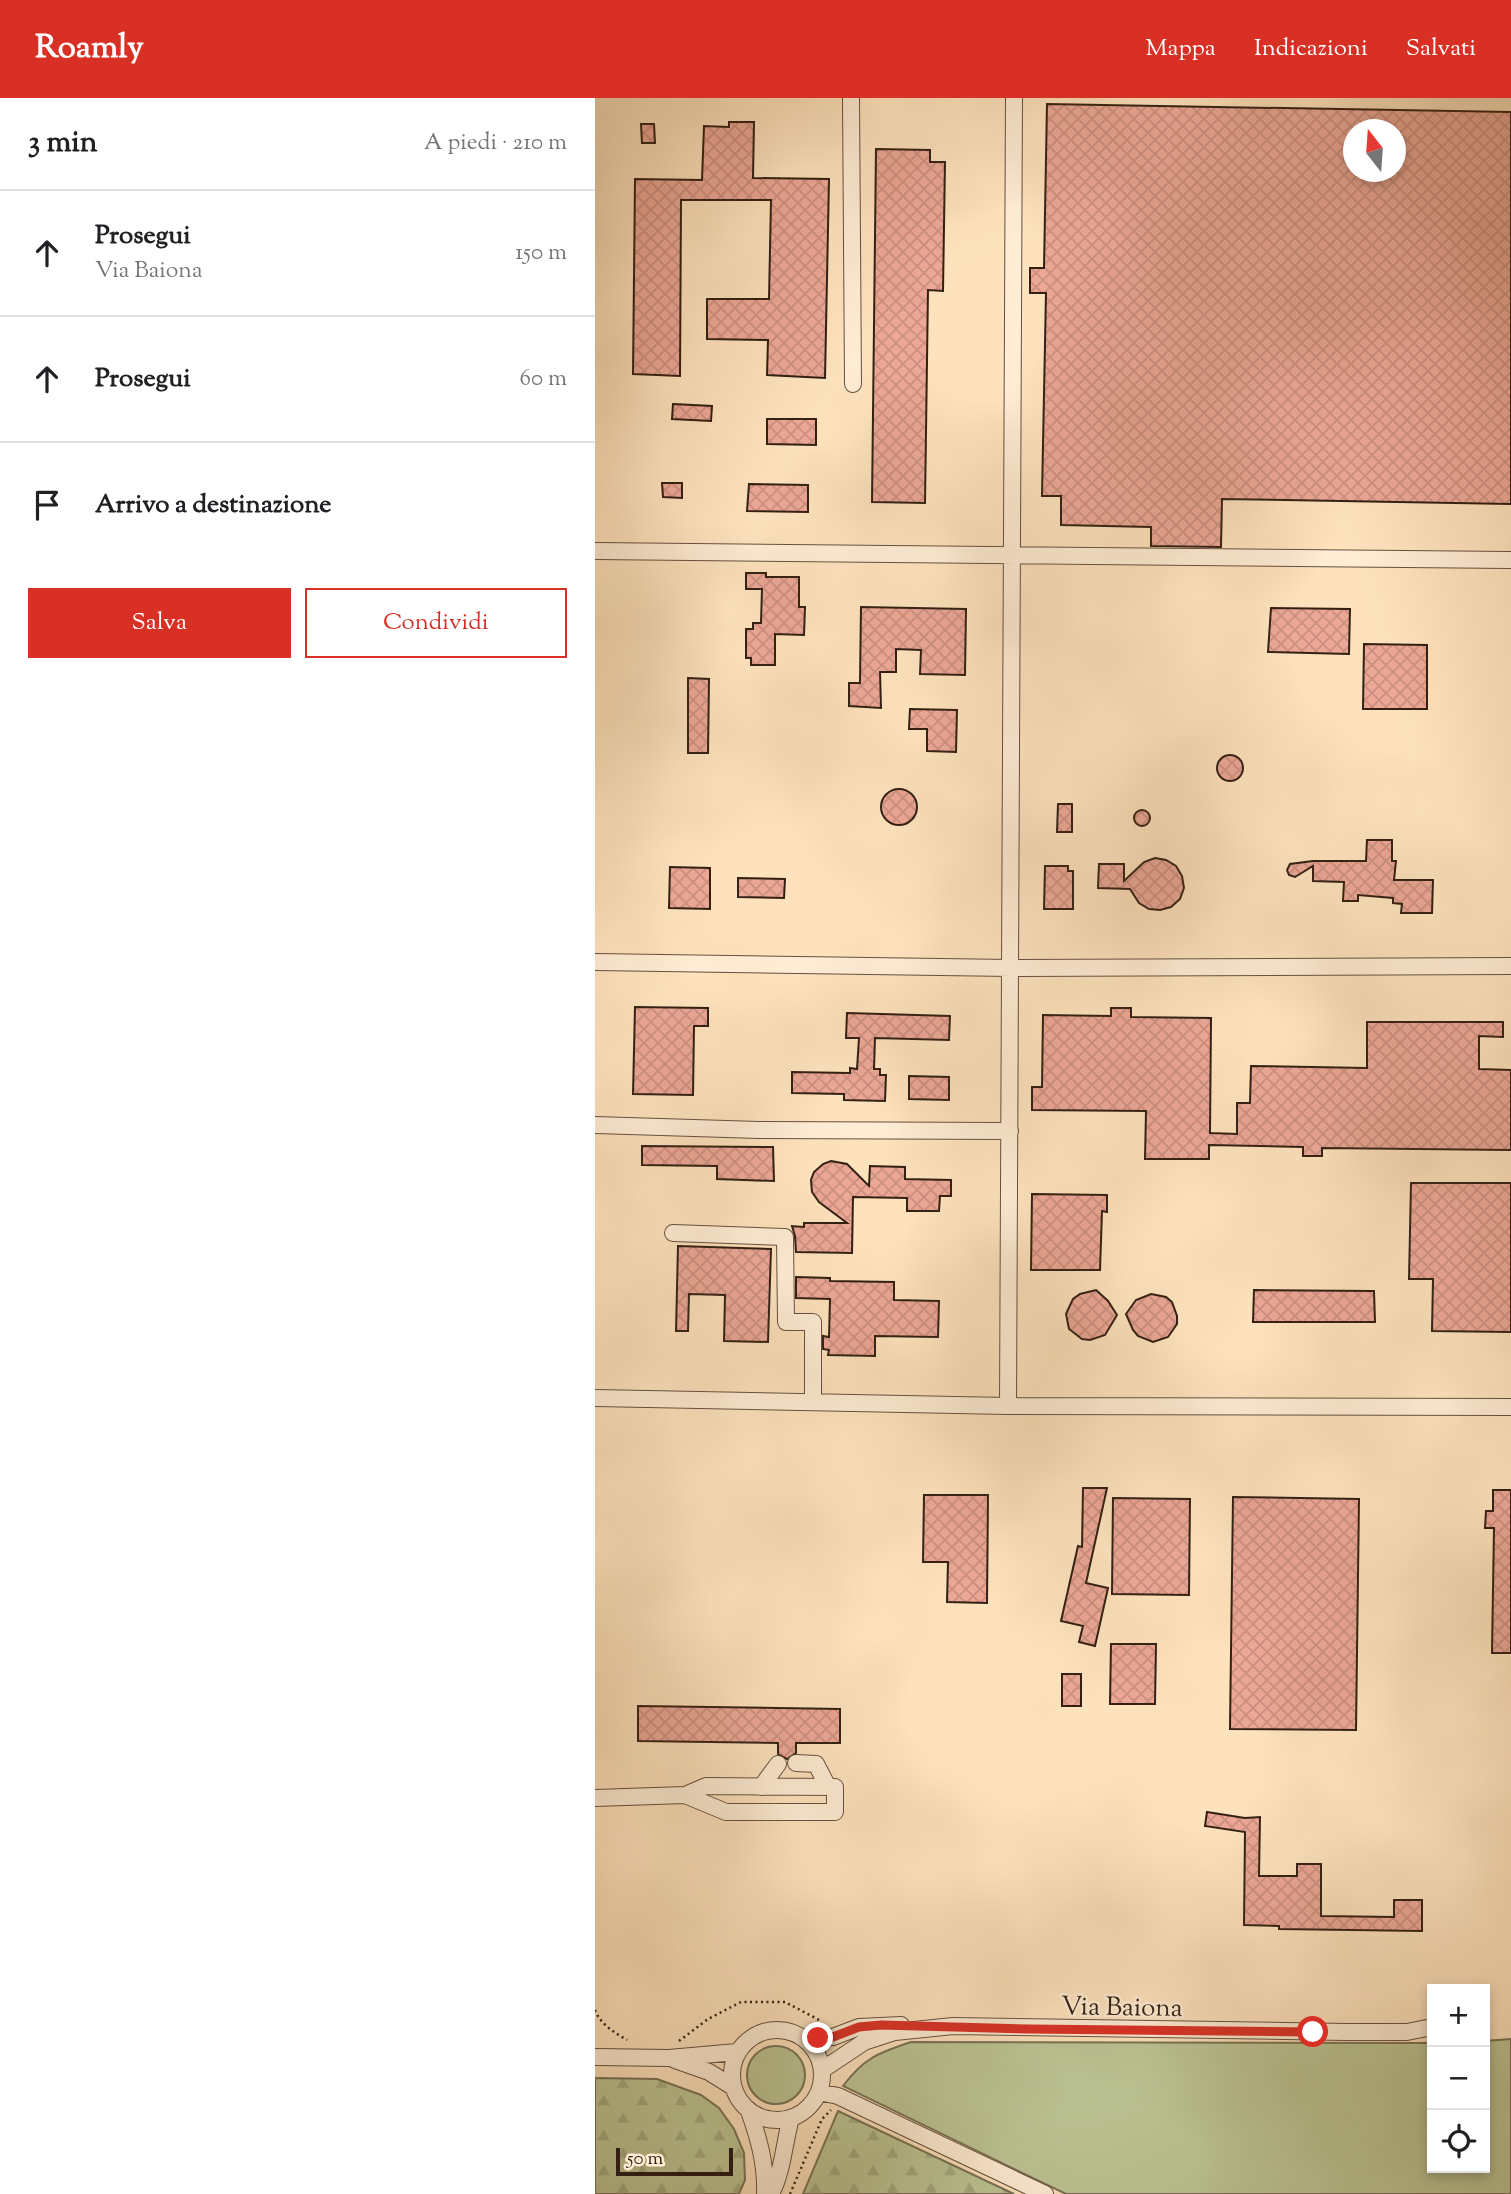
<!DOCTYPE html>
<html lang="it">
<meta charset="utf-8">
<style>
:root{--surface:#fff;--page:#f6f6f6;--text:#202124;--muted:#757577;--line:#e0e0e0;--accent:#d93025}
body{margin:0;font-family:"Sorts Mill Goudy",serif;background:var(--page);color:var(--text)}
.controls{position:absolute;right:21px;bottom:21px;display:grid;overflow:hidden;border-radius:0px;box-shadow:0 4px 10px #0003}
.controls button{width:63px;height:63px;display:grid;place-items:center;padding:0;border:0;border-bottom:2px solid var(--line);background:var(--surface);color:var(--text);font:35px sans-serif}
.compass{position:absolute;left:748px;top:21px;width:63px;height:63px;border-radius:50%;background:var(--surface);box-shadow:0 4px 10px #0003;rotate:343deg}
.scale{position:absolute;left:21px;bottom:18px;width:117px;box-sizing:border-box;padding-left:7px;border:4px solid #332013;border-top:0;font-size:19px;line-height:24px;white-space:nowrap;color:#332013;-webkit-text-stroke:5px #feecd4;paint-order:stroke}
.stop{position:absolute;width:21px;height:21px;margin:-16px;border:5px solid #d93025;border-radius:50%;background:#fff}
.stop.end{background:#d93025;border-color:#fff;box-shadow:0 2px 7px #0008}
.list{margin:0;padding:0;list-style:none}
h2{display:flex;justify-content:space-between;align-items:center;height:91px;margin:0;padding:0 28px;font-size:30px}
h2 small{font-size:23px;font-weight:400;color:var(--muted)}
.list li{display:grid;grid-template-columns:46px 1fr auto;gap:21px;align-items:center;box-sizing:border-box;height:126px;padding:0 28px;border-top:2px solid var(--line)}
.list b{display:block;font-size:26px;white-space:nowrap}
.list p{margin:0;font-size:23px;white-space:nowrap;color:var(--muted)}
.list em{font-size:23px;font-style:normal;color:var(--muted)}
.actions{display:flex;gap:14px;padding:21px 28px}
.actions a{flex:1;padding:16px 0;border:2px solid var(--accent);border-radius:0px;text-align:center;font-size:24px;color:var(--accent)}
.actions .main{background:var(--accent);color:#fff}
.icon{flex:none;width:38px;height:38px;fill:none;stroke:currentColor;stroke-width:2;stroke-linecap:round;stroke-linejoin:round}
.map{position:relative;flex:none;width:916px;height:2096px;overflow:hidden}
header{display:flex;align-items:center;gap:42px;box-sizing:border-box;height:98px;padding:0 35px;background:var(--accent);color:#fff}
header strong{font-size:33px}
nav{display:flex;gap:38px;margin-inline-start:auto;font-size:24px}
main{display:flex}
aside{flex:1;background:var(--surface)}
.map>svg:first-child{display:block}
.grass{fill:#bcc494;stroke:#787254;stroke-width:2}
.forest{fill:url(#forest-firs);stroke:#787254;stroke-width:2}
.building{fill:url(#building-cross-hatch);stroke:#332013;stroke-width:2;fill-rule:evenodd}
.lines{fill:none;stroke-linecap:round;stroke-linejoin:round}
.minor-casing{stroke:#66503e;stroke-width:18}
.path{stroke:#332013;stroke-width:2.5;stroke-dasharray:2 3.5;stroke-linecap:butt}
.minor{stroke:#feecd4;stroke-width:16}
.route{stroke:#d93025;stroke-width:9}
.labels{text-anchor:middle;stroke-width:5;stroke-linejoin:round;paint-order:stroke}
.street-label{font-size:26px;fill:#332013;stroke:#feecd4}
</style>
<header>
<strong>Roamly</strong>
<nav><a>Mappa</a><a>Indicazioni</a><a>Salvati</a></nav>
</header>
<main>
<aside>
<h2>3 min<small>A piedi · 210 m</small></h2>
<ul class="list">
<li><svg class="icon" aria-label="ahead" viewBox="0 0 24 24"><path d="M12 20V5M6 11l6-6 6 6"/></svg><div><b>Prosegui</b><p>Via Baiona</p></div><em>150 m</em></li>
<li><svg class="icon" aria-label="ahead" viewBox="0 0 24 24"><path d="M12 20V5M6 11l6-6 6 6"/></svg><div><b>Prosegui</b></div><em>60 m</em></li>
<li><svg class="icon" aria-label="arrive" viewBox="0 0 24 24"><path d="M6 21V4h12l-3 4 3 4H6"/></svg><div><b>Arrivo a destinazione</b></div></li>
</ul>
<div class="actions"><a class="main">Salva</a><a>Condividi</a></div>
</aside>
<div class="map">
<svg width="916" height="2096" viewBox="0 0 916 2096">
<defs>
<pattern id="forest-firs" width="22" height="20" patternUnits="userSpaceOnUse" patternTransform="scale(1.75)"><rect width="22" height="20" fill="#bcc494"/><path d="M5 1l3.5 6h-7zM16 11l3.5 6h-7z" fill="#a2a87f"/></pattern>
<pattern id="building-cross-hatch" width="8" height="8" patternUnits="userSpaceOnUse" patternTransform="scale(1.75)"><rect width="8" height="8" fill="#eca796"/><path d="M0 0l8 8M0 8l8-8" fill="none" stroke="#cb8f80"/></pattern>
</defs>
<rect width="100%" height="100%" fill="#fde2bd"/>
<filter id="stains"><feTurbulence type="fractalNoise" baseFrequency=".00286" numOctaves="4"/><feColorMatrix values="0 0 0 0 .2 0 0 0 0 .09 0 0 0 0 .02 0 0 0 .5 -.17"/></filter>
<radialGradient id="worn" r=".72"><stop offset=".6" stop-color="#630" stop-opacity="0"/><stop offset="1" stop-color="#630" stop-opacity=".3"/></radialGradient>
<!-- grass -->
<path class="grass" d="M916,1941V2096H471L248,1988C269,1960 283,1955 316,1944L837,1945V2070H890V1943Z
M152 1977a29 29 0 1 1 58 0a29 29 0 1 1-58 0Z"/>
<!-- forest -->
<path class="forest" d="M0,1980L62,1981L106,1997L124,2010L139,2031L149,2055L150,2082L144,2096H0Z
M243,2013L419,2096H208Z"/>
<!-- building -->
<path class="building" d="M452,6L916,14V406L627,401L626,449L556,448V429L466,427V398H447L451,195H435V170H449ZM759,32H801V74H759Z
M134,24H159L158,80L234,81L230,280L172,277L173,242L112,241V201H174L176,102H86L85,278L38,276L40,81L107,82L109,28L134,29Z
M46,26H59L60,45H47Z
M281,51L335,52V64H350L348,193L333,192L330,405L277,404Z
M78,306L117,308L116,323L77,321Z
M172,321H221V347L172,346Z
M67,385H87V400L68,399Z
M154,386L213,387V414L152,413Z
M151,475H171V479H204V509H210L209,537L180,536V567H156V560H151V531H158V525H166L167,491H151Z
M266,509L371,511L370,577L325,576L326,552L301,551V574H285L286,610L254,608V585H265Z
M676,510L755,511L754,556L673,554Z
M769,546L832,547V611H768Z
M93,580L114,581L113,655H93Z
M315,611L362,612L361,654L332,653V631H314Z
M622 670a13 13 0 1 1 26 0a13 13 0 1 1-26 0Z
M286 709a18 18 0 1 1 36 0a18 18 0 1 1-36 0Z
M463,706H477V734H462Z
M539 720a8 8 0 1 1 16 0a8 8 0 1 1-16 0Z
M772,742H797V763H801L799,782H838L837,815H806L807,806L798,805V800L763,797V803H748L749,784L718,783V768L700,779L694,777L692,772L695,766L718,763H771Z
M560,760L571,762L581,768L587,778L589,790L585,801L576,809L565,812L554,811L544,805L535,791L503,790L504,766H529V783L549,764Z
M450,768H473V773H478V811H449Z
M75,769L115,770V811L74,810Z
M143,780L190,781L189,800L143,799Z
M40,909L113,910V928H99L98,997L38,996Z
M516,910H536V919L616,920L615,1035L642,1036V1005H655L656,968L772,970V924H908V939L884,938V971L916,972V1052L727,1050V1058H708V1049L614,1047V1061H550L551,1013L437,1012V989H447L448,917L516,918Z
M252,915L355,918L354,942L280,940L279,971H285V977H291L290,1003L249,1002V996L197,995V974L255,975V970L262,971L264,940H251Z
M314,978L354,979V1002L314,1001Z
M47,1048L178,1049L179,1083L122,1081V1068L47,1067Z
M236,1063L252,1066L274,1088L275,1068L310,1069V1081L356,1082V1098H345L344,1113H312V1100L258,1099L257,1155L201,1154L200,1138L197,1128L209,1129V1125H252L224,1104L217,1094L216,1082L219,1074L228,1066Z
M816,1085H916V1234L837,1233L838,1181H814Z
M437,1096L512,1097V1114L507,1113L505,1172H436Z
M83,1148L176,1151L173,1244L129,1243L130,1197L94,1196L93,1233H81Z
M201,1179L235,1180V1183L299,1184V1202L344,1203L343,1239L280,1238V1258L233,1257L234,1252L228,1251V1238L234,1239L235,1201L201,1200Z
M501,1192L513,1203L522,1217L510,1237L495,1242L487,1241L474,1231L471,1216L478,1201L485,1196Z
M659,1192L779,1193L780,1224H658Z
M556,1196L571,1199L577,1204L582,1218V1226L573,1239L558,1244L543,1238L538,1232L531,1216L541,1202Z
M488,1390H512L491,1485L513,1490L500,1548L484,1544L488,1528L466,1523L483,1448L487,1449Z
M898,1392H916V1555H897L899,1430H890L891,1413H898Z
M329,1397H393L392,1505L352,1504L353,1464H328Z
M638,1399L764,1401L761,1632L635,1631Z
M518,1400L595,1401L594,1497L517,1496Z
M516,1546H561L560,1606H515Z
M467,1576H486V1608H467Z
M43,1608L245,1611V1645H201V1655L192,1661L183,1656V1645L43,1643Z
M612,1714L650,1720L665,1719L664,1778H702V1766H726V1818L799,1819V1802H827V1833L684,1831V1828L649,1827L650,1734L610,1728Z"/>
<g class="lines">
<!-- minor casing -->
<g class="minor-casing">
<path id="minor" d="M256,0L258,286
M0,453L916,462
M0,864L416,870L916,868
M0,1027L164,1032L415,1033
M78,1135L190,1139L191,1224H218V1304
M0,1300L413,1308L916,1309
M413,1308L419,0
M201,1665L221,1666L233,1689
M166,1689L183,1666
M0,1700L90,1697L111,1688L240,1689V1714H131L90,1697
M137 1977a45 45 0 1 1 90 0a45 45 0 1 1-90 0Z
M208,1940L238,1939L264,1929L306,1927
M0,1959L74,1960L142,1954
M80,1962L114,1974L138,1989
M227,1972L269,1944L300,1934L358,1928L751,1934H812L837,1929
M224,1994L243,1998L450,2096
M154,2013C164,2041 171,2066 170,2096
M176,2096C188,2073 189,2045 196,2020"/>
</g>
<!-- path -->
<path class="path" d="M0,1912C5,1926 20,1935 32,1942
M84,1943L113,1921L146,1904H190L226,1923
M195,2096L227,2021L236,2012"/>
<!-- minor -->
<use href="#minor" class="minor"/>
</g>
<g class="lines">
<!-- route -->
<path class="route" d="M223,1940L238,1939L264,1929L286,1927L433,1931L718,1934"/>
</g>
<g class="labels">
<!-- street labels -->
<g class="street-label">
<text transform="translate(527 1908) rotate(1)" y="9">Via Baiona</text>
</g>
</g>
<rect width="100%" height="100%" filter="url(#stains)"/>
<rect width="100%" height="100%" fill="url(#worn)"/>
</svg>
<div class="controls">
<button>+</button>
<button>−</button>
<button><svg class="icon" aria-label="locate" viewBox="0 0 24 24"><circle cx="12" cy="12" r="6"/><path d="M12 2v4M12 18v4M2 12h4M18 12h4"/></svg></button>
</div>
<svg class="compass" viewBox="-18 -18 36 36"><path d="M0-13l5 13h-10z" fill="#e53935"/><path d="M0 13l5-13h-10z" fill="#757577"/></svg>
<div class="scale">50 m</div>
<div class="stop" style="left:718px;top:1934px"></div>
<div class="stop end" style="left:223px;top:1940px"></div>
</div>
</main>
